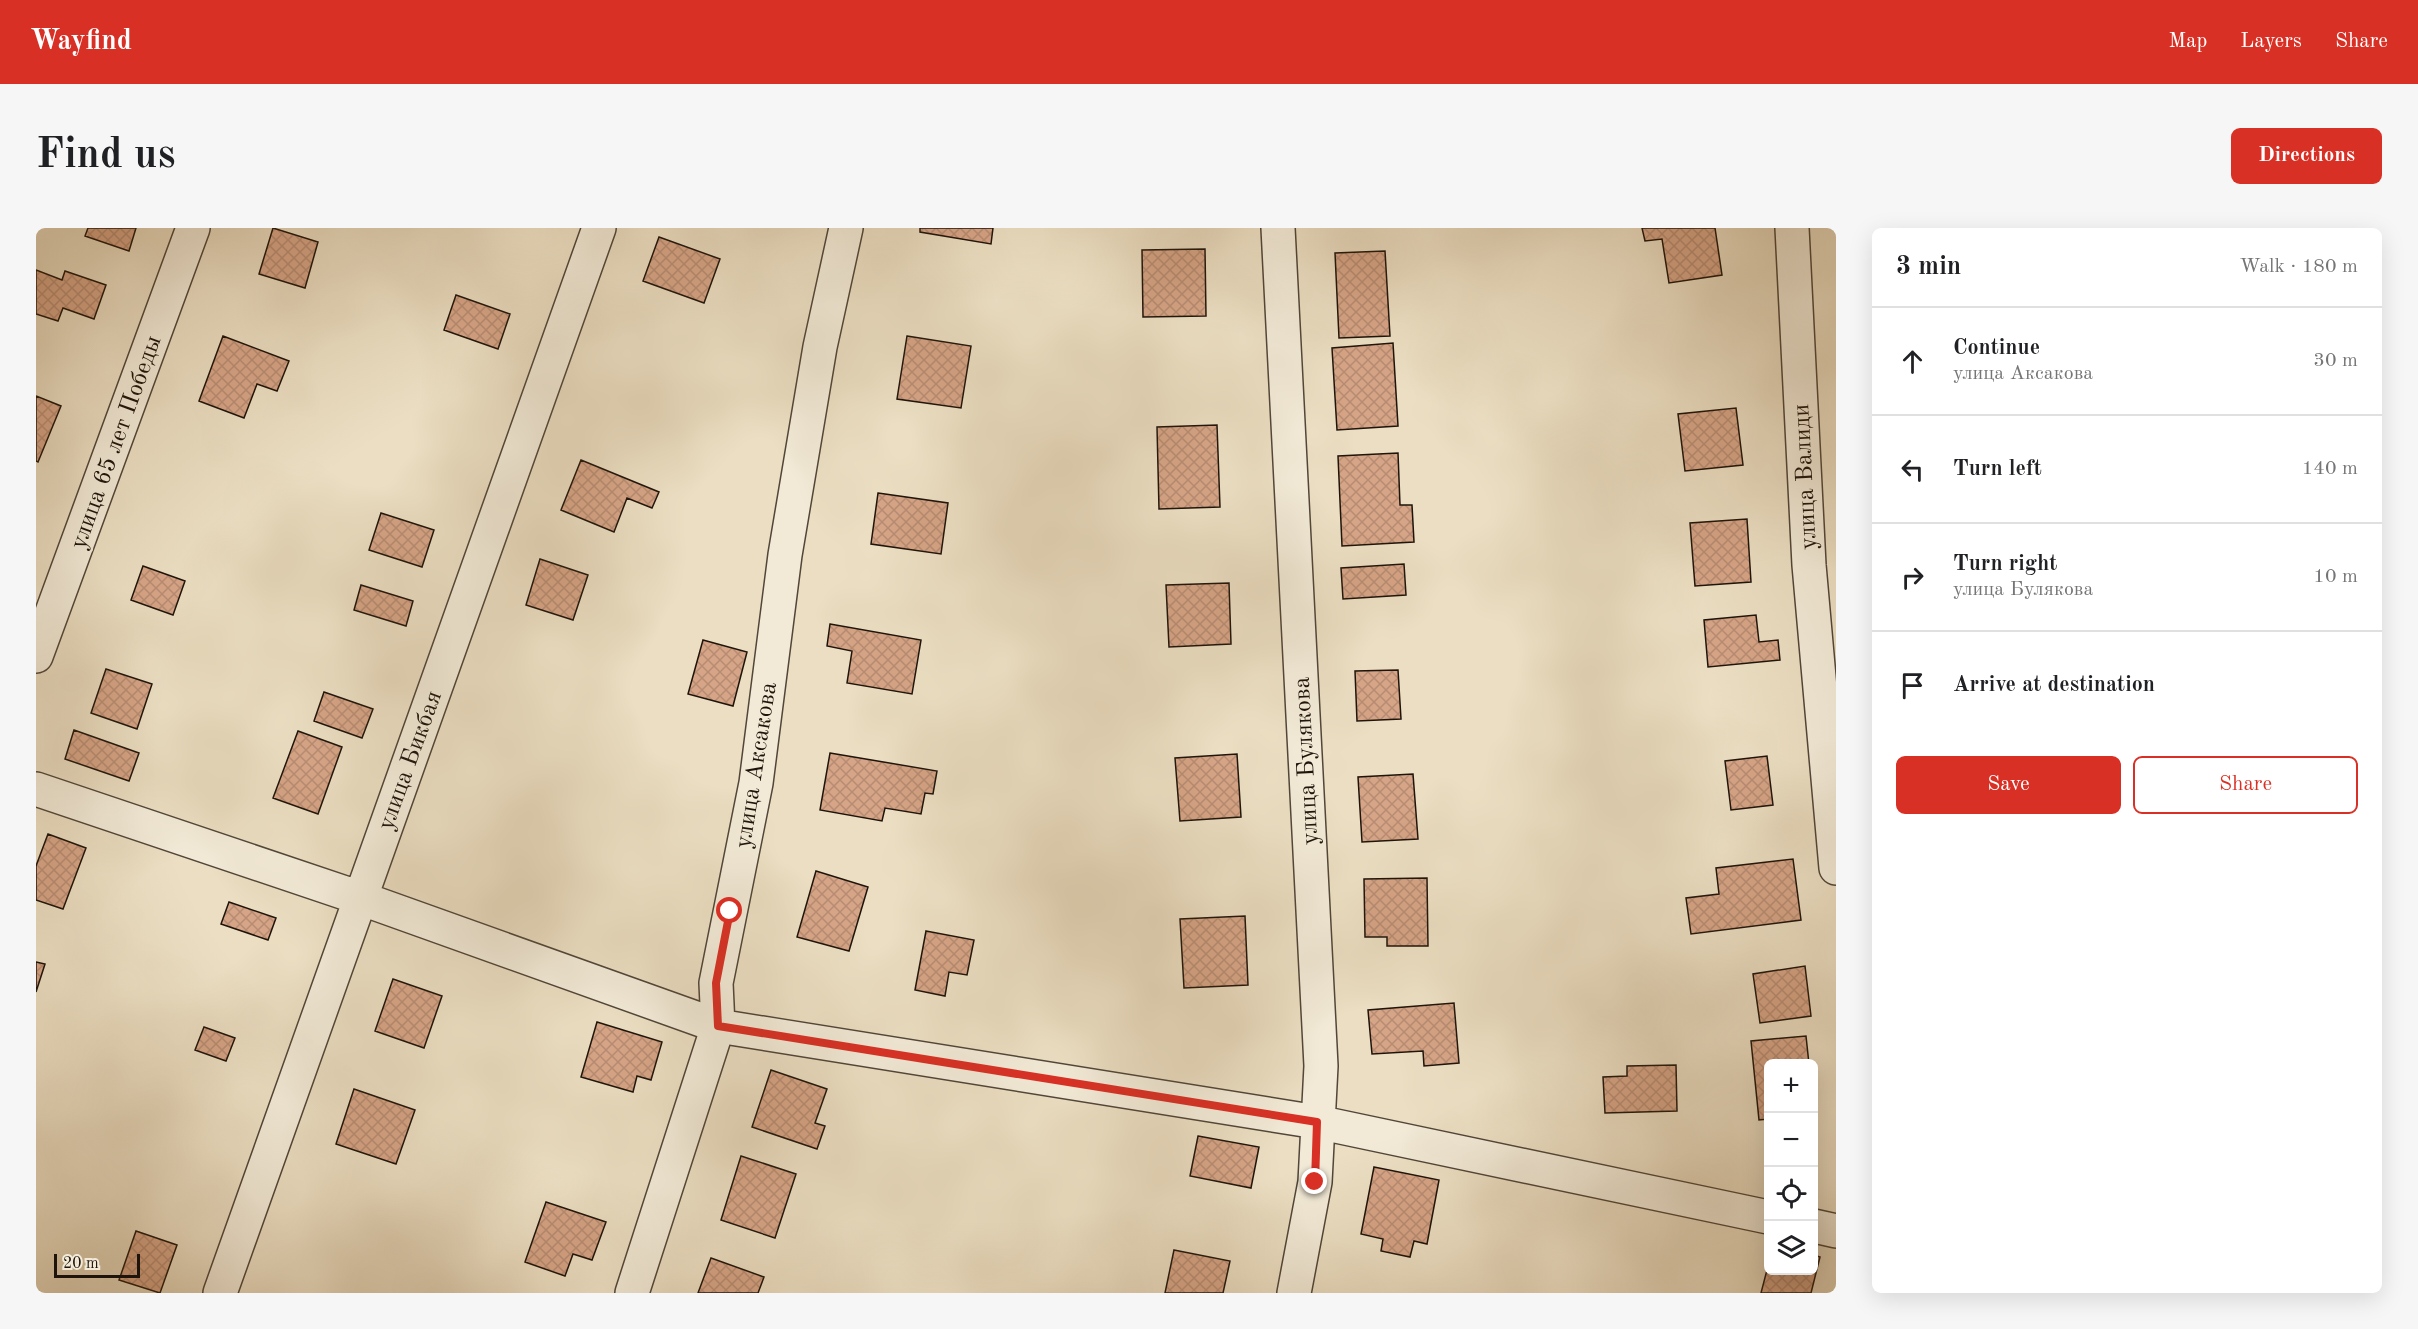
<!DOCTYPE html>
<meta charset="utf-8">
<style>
:root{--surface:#fff;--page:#f6f6f6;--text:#202124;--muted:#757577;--line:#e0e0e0;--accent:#d93025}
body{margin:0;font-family:"Old Standard TT",serif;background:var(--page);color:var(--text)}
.controls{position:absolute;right:18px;bottom:18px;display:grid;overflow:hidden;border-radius:9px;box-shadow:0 6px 24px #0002}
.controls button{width:54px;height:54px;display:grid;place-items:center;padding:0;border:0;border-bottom:2px solid var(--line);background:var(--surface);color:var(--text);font:30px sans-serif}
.scale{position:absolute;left:18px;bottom:15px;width:86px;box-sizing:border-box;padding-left:6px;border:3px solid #1e140b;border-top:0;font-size:16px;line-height:21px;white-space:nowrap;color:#1e140b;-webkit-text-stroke:4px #f2ead7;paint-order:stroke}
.stop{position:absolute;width:18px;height:18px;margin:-14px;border:4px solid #d93025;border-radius:50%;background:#fff}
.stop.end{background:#d93025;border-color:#fff;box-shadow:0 2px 6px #0008}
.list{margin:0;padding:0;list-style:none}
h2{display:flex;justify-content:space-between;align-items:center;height:78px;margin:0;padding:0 24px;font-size:26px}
h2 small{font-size:20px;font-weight:400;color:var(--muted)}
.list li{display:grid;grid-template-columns:39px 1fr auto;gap:18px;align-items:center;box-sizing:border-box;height:108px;padding:0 24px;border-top:2px solid var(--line)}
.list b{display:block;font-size:22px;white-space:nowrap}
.list p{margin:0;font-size:20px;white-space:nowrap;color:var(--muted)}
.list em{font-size:20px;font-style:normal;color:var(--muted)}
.actions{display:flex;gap:12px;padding:18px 24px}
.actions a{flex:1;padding:14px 0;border:2px solid var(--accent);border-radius:9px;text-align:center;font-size:21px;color:var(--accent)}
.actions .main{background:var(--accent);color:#fff}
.icon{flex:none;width:33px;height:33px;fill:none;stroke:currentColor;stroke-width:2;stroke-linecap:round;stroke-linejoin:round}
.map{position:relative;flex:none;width:1800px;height:1065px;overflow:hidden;border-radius:9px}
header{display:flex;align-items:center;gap:36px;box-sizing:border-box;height:84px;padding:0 30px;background:var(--accent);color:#fff}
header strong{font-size:28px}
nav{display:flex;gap:33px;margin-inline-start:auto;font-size:21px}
.intro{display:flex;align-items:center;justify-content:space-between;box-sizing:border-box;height:144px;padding:0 36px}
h1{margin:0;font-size:42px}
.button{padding:15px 27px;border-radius:9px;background:var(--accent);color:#fff;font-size:21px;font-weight:700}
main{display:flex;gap:36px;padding:0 36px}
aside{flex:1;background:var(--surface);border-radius:9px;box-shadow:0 6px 24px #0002}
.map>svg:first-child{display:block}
.building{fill:url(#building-cross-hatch);stroke:#1e140b;stroke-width:1.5}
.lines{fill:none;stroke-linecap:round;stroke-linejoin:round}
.minor-casing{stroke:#514639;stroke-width:36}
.minor{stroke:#f2ead7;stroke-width:33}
.route{stroke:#d93025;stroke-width:8}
.labels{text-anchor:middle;stroke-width:5;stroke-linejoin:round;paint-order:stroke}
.street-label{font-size:24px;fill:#1e140b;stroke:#f2ead7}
</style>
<header>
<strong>Wayfind</strong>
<nav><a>Map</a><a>Layers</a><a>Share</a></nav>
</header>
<div class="intro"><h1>Find us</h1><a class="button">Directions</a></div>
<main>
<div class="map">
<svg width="1800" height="1065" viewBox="0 0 1800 1065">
<defs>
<pattern id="building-cross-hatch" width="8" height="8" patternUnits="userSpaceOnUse" patternTransform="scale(1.5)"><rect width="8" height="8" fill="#d6a486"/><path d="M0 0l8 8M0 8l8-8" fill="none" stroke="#b78c72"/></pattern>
</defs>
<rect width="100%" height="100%" fill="#ebdec2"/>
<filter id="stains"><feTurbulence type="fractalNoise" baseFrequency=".00333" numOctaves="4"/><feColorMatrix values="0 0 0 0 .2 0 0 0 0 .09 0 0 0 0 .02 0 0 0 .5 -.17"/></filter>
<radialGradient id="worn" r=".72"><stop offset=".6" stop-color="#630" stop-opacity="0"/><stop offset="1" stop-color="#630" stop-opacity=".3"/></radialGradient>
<!-- building -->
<path class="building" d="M52,0H100L93,23L49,8Z
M237,0L282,14L269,60L223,46Z
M884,0H957L955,16L884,4Z
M1606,0H1679L1686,47L1633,55L1626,11L1609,13Z
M623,9L684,31L668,75L607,53Z
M1169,21L1170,88L1107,89L1106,22Z
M1349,23L1354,108L1303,110L1299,25Z
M0,42L26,52L29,43L70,57L58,91L27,80L22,93L0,86Z
M420,67L474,86L462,121L408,102Z
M187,108L253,133L241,163L221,156L208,190L163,173Z
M871,108L935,118L925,180L861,171Z
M1357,115L1362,198L1301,202L1296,120Z
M0,168L25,178L2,234L0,233Z
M1700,180L1707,237L1649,243L1642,186Z
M1181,197L1184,279L1123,281L1121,199Z
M1362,225L1364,277H1376L1378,314L1306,318L1302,228Z
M545,232L623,264L616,280L591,270L578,304L525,282Z
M842,265L912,275L905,326L835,316Z
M345,285L398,302L386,339L333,322Z
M1711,291L1715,354L1659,358L1654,295Z
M504,331L552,347L537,392L490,377Z
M1368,336L1370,367L1307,371L1305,340Z
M107,338L149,353L137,387L95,372Z
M1193,355L1195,416L1133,419L1130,357Z
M325,357L377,373L370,398L318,382Z
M1720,387L1723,414L1742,412L1744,432L1672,439L1668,392Z
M794,396L885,412L876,466L811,455L816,423L791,418Z
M667,412L711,424L697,478L652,466Z
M70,441L116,456L101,501L55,485Z
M1362,442L1365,491L1321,493L1319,443Z
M288,464L337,481L326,510L278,493Z
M38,502L103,525L93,553L29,531Z
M262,503L306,519L282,586L237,570Z
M794,525L901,543L897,566L889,565L885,586L849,580L846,593L784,582Z
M1201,526L1205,589L1144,593L1139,530Z
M1731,528L1737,577L1695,582L1689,533Z
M1377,546L1382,611L1326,614L1322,549Z
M12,606L50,620L27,681L0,672V638Z
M1757,631L1765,692L1655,706L1650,670L1683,666L1680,640Z
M780,643L832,659L813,723L761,709Z
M1391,650L1392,718H1351V709H1329L1328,651Z
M193,674L240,690L232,712L185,696Z
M1209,688L1212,757L1148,760L1144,691Z
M890,703L938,712L931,747L913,744L909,768L879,762Z
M0,734L9,736L0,764Z
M1769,738L1775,788L1724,795L1717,746Z
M357,751L406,768L388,820L339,803Z
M1418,775L1423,835L1388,838L1387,823L1336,826L1332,782Z
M561,794L626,814L615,852L601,848L597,864L545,849Z
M168,799L199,810L190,833L159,822Z
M1770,808L1773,836H1732V891L1723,892L1715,813Z
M1640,837L1641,883L1569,885L1567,849L1591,848V838Z
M735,842L791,861L779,895L789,898L781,921L716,899Z
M318,861L379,882L360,936L300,916Z
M1162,908L1223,919L1215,960L1154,948Z
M705,928L760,946L739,1010L685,992Z
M1338,939L1403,952L1391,1016L1378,1013L1374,1029L1345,1023L1347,1011L1325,1006Z
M510,974L570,994L556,1032L537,1026L529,1048L489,1034Z
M100,1003L141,1017L124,1065L83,1052Z
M1138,1022L1194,1033L1187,1065H1129Z
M1778,1027L1784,1029L1775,1065H1725L1732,1038V1042H1778Z
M675,1030L728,1049L722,1065H662Z"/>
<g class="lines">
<!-- minor casing -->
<g class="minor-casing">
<path id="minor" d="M1242,0L1285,838L1279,954L1258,1065
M1756,0L1773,337L1800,640
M0,428L157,0
M0,561L324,670L682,798L1281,894L1732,989
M1778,998L1800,1003
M184,1065L563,0
M596,1065L682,798L680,755L720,555L749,327L784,119L810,0"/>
</g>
<!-- minor -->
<use href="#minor" class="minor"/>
</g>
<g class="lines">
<!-- route -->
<path class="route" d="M694,683L680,755L682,798L1281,894L1279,954"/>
</g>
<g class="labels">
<!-- street labels -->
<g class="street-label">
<text transform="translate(79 214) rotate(-70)" y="8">улица 65 лет Победы</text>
<text transform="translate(1768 249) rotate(-93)" y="8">улица Валиди</text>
<text transform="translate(373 532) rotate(-70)" y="8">улица Бикбая</text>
<text transform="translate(1269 533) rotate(-93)" y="8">улица Булякова</text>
<text transform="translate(719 537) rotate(-81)" y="8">улица Аксакова</text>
</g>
</g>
<rect width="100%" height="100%" filter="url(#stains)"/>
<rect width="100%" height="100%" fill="url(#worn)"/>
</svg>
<div class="controls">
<button>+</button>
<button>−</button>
<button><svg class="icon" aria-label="locate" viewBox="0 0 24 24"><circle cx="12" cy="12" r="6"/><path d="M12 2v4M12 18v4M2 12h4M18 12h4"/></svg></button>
<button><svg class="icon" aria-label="layers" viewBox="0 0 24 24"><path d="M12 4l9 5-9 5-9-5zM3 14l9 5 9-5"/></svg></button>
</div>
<div class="scale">20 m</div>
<div class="stop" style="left:694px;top:683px"></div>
<div class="stop end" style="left:1279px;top:954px"></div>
</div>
<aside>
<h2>3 min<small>Walk · 180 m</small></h2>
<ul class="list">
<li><svg class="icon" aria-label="ahead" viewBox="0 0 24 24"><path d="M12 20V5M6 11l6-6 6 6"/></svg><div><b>Continue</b><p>улица Аксакова</p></div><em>30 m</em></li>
<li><svg class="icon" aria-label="left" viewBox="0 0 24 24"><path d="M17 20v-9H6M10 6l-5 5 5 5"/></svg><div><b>Turn left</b></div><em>140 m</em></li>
<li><svg class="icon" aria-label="right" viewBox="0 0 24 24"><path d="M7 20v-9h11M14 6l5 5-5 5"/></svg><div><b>Turn right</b><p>улица Булякова</p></div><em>10 m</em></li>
<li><svg class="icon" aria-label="arrive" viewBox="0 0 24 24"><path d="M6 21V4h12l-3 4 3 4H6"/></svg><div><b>Arrive at destination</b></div></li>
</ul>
<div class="actions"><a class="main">Save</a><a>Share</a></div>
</aside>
</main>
